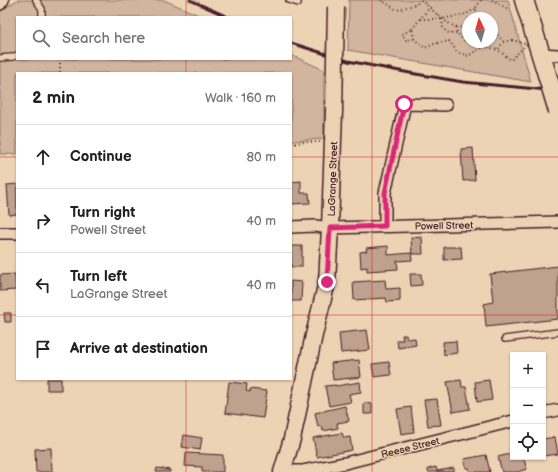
<!DOCTYPE html>
<meta charset="utf-8">
<style>
:root{--surface:#fff;--page:#f6f6f6;--text:#202124;--muted:#757577;--line:#e0e0e0}
body{margin:0;font-family:"Balsamiq Sans",sans-serif;background:var(--page);color:var(--text)}
.controls{position:absolute;right:12px;bottom:12px;display:grid;overflow:hidden;border-radius:0px;box-shadow:0 1px 3px #0004}
.controls button{width:36px;height:36px;display:grid;place-items:center;padding:0;border:0;border-bottom:1px solid var(--line);background:var(--surface);color:var(--text);font:20px sans-serif}
.compass{position:absolute;left:462px;top:12px;width:36px;height:36px;border-radius:50%;background:var(--surface);box-shadow:0 1px 3px #0004;rotate:355deg}
.stop{position:absolute;width:12px;height:12px;margin:-9px;border:3px solid #db2777;border-radius:50%;background:#fff}
.stop.end{background:#db2777;border-color:#fff;box-shadow:0 1px 4px #0008}
.list{margin:0;padding:0;list-style:none}
h2{display:flex;justify-content:space-between;align-items:center;height:52px;margin:0;padding:0 16px;font-size:17px}
h2 small{font-size:13px;font-weight:400;color:var(--muted)}
.list li{display:grid;grid-template-columns:26px 1fr auto;gap:12px;align-items:center;box-sizing:border-box;height:64px;padding:0 16px;border-top:1px solid var(--line)}
.list b{display:block;font-size:15px;white-space:nowrap}
.list p{margin:0;font-size:13px;white-space:nowrap;color:var(--muted)}
.list em{font-size:13px;font-style:normal;color:var(--muted)}
.icon{flex:none;width:22px;height:22px;fill:none;stroke:currentColor;stroke-width:2;stroke-linecap:round;stroke-linejoin:round}
.map{position:relative;flex:none;width:558px;height:472px;overflow:hidden}
.search{position:absolute;background:var(--surface);box-shadow:0 1px 3px #0004;left:16px;top:16px;width:276px;height:44px;display:flex;align-items:center;gap:10px;box-sizing:border-box;padding:0 14px;border-radius:0px;color:var(--muted);font-size:15px}
.panel{position:absolute;background:var(--surface);box-shadow:0 1px 3px #0004;left:16px;top:72px;width:276px;height:308px;border-radius:0px}
.map>svg:first-child{display:block}
.green{fill:#d1b59e;stroke:#8e6a64;fill-rule:evenodd}
.building{fill:#bfa18e;stroke:#4a1f2b}
.lines{fill:none;stroke-linecap:round;stroke-linejoin:round}
.lane-casing{stroke:#4a1f2b;stroke-width:8}
.street-casing{stroke:#4a1f2b;stroke-width:14}
.secondary-casing{stroke:#4a1f2b;stroke-width:19}
.primary-casing{stroke:#4a1f2b;stroke-width:21}
.path{stroke:#4a1f2b;stroke-width:2;stroke-dasharray:1 3;stroke-linecap:butt}
.lane{stroke:#ecd3b4;stroke-width:5.5}
.street{stroke:#ecd3b4;stroke-width:11}
.secondary{stroke:#ecd3b4;stroke-width:16}
.primary{stroke:#ecd3b4;stroke-width:18}
.rail{stroke:#4a1f2b;stroke-width:3}
.secondary-bridge-casing{stroke:#4a1f2b;stroke-width:19;stroke-linecap:butt}
.primary-bridge-casing{stroke:#4a1f2b;stroke-width:21;stroke-linecap:butt}
.secondary-bridge{stroke:#ecd3b4;stroke-width:16}
.primary-bridge{stroke:#ecd3b4;stroke-width:18}
.route{stroke:#db2777;stroke-width:5}
.grid{fill:none;stroke:#d62828;stroke-width:1;stroke-opacity:0.55}
.labels{text-anchor:middle;stroke-width:3;stroke-linejoin:round;paint-order:stroke}
.street-label{font-size:10px;fill:#4a1f2b;stroke:#ecd3b4}
</style>
<div class="map">
<svg width="558" height="472" viewBox="0 0 558 472">
<rect width="100%" height="100%" fill="#ecd3b4"/>
<filter id="ink" filterUnits="userSpaceOnUse"><feTurbulence type="fractalNoise" baseFrequency=".025" numOctaves="2"/><feDisplacementMap in="SourceGraphic" scale="8" xChannelSelector="R" yChannelSelector="G"/><feConvolveMatrix kernelMatrix="1 2 1 2 8 2 1 2 1" color-interpolation-filters="sRGB"/></filter>
<g filter="url(#ink)">
<!-- green -->
<path class="green" d="M17,0H164L203,17H17V59H291V55L324,70V139L291,141V73H17V154H0V12Z
M349,0H508L531,82L348,50ZM468,18H492V42H468Z"/>
<!-- building -->
<path class="building" d="M473,148L475,180L463,181L461,149Z
M301,181V193H309L310,203L291,204V182Z
M17,184V214L9,215L7,185Z
M422,237L423,254H412L411,238Z
M291,246H302V267H291Z
M388,246V255L411,253L412,260L397,261L398,269L367,271V267L361,268L360,252L367,251L366,248Z
M444,247H461L462,259L444,260Z
M558,266V319L486,327L484,304L493,302L490,274Z
M15,274L16,290L0,291V275Z
M410,274H421L422,285L411,286Z
M385,280L386,289L400,288V301L387,302L386,298L354,300L353,282Z
M291,281L302,282L301,301H291Z
M4,313H11V322H5Z
M367,330L370,350L341,353L339,333Z
M402,335H406L407,339L415,338L416,345L398,348L397,340H403Z
M456,341L457,353L444,355L443,342Z
M359,360L361,377L333,380L331,363Z
M389,362L391,375L374,377L372,364Z
M47,379H61V390H47Z
M461,380L462,387H466L470,409L453,412L447,382Z
M489,380L492,400L477,402L475,382Z
M229,382L247,384L246,391L250,392V389L267,391L263,418L225,413Z
M360,382L361,392L349,394L351,402L329,406L325,386L336,385V386Z
M437,399L441,425L428,426L424,400Z
M364,403L372,404V414H364Z
M345,406L349,421L337,423L338,428L323,431L322,426L318,427L315,413Z
M411,407L414,432L401,434L397,409Z
M342,433L344,438L350,437L352,450L317,457L313,438Z
M184,435L202,438L200,450L182,447Z
M555,437L558,454L543,456V439Z
M51,448L52,472H36L35,449Z
M186,453L223,455V472H202V467L185,466Z
M513,453V457H523L527,469L517,472H502L498,457Z
M486,455L490,472H470L469,468H466L464,459Z
M436,467L437,471L454,468V472H428V469Z
M157,468L170,470V472H156Z"/>
<g class="lines">
<!-- lane casing -->
<g class="lane-casing">
<path id="lane" d="M36,0L42,9V17
M289,0L298,3
M0,58L13,57L17,55
M505,339L558,332"/>
</g>
<!-- street casing -->
<g class="street-casing">
<path id="street" d="M0,4L3,0
M540,54L558,55
M385,226V193L405,104L446,105
M291,227L315,226L330,228L558,222
M0,233H17
M543,413L558,410
M283,471H303L345,463L513,421"/>
</g>
<!-- secondary casing -->
<g class="secondary-casing">
<path id="secondary" d="M282,472L292,439L314,335L327,282L330,228L334,111"/>
</g>
<!-- primary casing -->
<g class="primary-casing">
<path id="primary" d="M524,0L545,68"/>
</g>
<!-- path -->
<path class="path" d="M381,0L397,10L417,4L419,0
M421,0C430,7 447,26 458,27C461,28 465,27 468,27
M481,0L475,9L483,18
M492,0L508,9
M420,19H442L466,14L475,9
M442,19L443,29L450,34L457,33
M456,27L457,33L465,41L468,38
M412,29L430,7
M492,29L503,41
M414,39L412,29L402,34L406,40L414,39L425,48L434,44L449,41L457,52L468,56L484,46L498,50
M512,40L527,44L511,60L498,50L503,42Z
M60,59V73
M291,144L304,142H322"/>
<!-- lane -->
<use href="#lane" class="lane"/>
<!-- street -->
<use href="#street" class="street"/>
<!-- secondary -->
<use href="#secondary" class="secondary"/>
<!-- primary -->
<use href="#primary" class="primary"/>
<!-- rail -->
<path class="rail" d="M190,0L228,17
M291,43L348,61L410,73L463,82L558,91"/>
<!-- secondary-bridge casing -->
<g class="secondary-bridge-casing">
<path id="secondary-bridge" d="M334,111L336,7"/>
</g>
<!-- primary-bridge casing -->
<g class="primary-bridge-casing">
<path id="primary-bridge" d="M545,68L558,111"/>
</g>
<!-- secondary-bridge -->
<use href="#secondary-bridge" class="secondary-bridge"/>
<!-- primary-bridge -->
<use href="#primary-bridge" class="primary-bridge"/>
</g>
</g>
<g class="lines" filter="url(#ink)">
<!-- route -->
<path class="route" d="M327,282L330,228L385,226V193L404,104"/>
</g>
<!-- grid -->
<path class="grid" d="M186,0V17M372,0V472M186,59V73M0,157H17M291,157H558M0,315H17M291,315H558M186,379V472"/>
<g class="labels">
<!-- street labels -->
<g class="street-label">
<text transform="translate(332 179) rotate(-88)" y="4">LaGrange Street</text>
<text transform="translate(444 225) rotate(-1)" y="4">Powell Street</text>
<text transform="translate(410 447) rotate(-14)" y="4">Reese Street</text>
</g>
</g>
</svg>
<div class="controls">
<button>+</button>
<button>−</button>
<button><svg class="icon" aria-label="locate" viewBox="0 0 24 24"><circle cx="12" cy="12" r="6"/><path d="M12 2v4M12 18v4M2 12h4M18 12h4"/></svg></button>
</div>
<svg class="compass" viewBox="-18 -18 36 36"><path d="M0-13l5 13h-10z" fill="#e53935"/><path d="M0 13l5-13h-10z" fill="#757577"/></svg>
<div class="stop" style="left:404px;top:104px"></div>
<div class="stop end" style="left:327px;top:282px"></div>
<div class="search"><svg class="icon" aria-label="search" viewBox="0 0 24 24"><circle cx="10" cy="10" r="6"/><path d="M15 15l6 6"/></svg>Search here</div>
<section class="panel">
<h2>2 min<small>Walk · 160 m</small></h2>
<ul class="list">
<li><svg class="icon" aria-label="ahead" viewBox="0 0 24 24"><path d="M12 20V5M6 11l6-6 6 6"/></svg><div><b>Continue</b></div><em>80 m</em></li>
<li><svg class="icon" aria-label="right" viewBox="0 0 24 24"><path d="M7 20v-9h11M14 6l5 5-5 5"/></svg><div><b>Turn right</b><p>Powell Street</p></div><em>40 m</em></li>
<li><svg class="icon" aria-label="left" viewBox="0 0 24 24"><path d="M17 20v-9H6M10 6l-5 5 5 5"/></svg><div><b>Turn left</b><p>LaGrange Street</p></div><em>40 m</em></li>
<li><svg class="icon" aria-label="arrive" viewBox="0 0 24 24"><path d="M6 21V4h12l-3 4 3 4H6"/></svg><div><b>Arrive at destination</b></div></li>
</ul>
</section>
</div>
